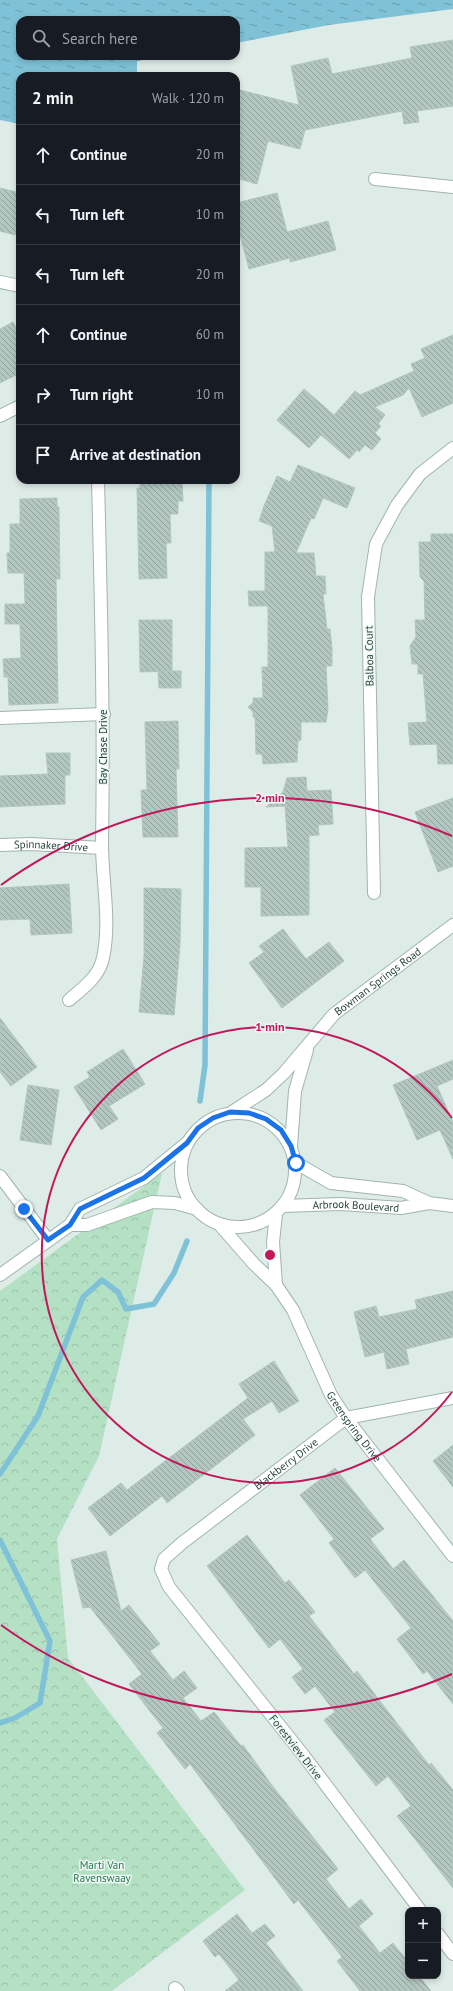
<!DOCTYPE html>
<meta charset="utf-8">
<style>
:root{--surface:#171b24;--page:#242831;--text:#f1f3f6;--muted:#9ea1a6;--line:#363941}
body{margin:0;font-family:"PT Sans",sans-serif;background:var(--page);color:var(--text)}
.controls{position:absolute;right:12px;bottom:12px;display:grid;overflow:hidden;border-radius:8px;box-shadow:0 2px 6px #0003}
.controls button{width:36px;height:36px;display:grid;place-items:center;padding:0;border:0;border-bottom:1px solid var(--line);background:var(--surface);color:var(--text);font:20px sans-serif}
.stop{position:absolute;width:12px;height:12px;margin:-9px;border:3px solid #1a73e8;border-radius:50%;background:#fff}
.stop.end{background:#1a73e8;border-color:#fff;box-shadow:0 1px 4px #0008}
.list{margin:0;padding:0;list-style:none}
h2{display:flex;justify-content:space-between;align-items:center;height:52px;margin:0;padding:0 16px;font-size:17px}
h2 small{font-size:13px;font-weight:400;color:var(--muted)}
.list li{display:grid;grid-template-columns:26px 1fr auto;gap:12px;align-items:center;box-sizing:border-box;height:60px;padding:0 16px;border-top:1px solid var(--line)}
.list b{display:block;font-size:15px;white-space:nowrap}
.list em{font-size:13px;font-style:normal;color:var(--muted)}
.icon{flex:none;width:22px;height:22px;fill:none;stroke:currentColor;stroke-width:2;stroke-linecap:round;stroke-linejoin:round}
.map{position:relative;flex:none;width:453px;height:1991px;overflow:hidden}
.search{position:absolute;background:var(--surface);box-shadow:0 2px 6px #0003;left:16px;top:16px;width:224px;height:44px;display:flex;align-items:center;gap:10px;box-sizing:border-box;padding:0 14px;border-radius:12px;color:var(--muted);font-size:15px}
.panel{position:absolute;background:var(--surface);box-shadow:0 2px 6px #0003;left:16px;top:72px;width:224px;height:412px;border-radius:12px}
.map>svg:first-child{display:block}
.park{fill:url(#park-crowns)}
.water{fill:url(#water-ripples)}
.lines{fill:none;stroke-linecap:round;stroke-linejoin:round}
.stream{stroke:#7fc2d8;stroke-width:5.5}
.building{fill:url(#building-back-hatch);stroke:#b0c6bf}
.minor-casing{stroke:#a1b4af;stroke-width:14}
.minor{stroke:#fff;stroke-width:12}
.route{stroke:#1a73e8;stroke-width:5}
.ring{fill:none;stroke:#c2185b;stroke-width:2}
.labels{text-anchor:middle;stroke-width:3;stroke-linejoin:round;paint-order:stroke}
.street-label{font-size:11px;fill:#1e3e38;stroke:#eff8f4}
.park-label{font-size:11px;fill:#23794c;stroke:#eff8f4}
.centre{fill:#c2185b;stroke:#eff8f4;stroke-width:2}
.ring-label{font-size:12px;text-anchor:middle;font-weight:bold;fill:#c2185b;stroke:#eff8f4;stroke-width:3;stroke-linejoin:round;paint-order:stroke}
</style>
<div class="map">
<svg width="453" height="1991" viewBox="0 0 453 1991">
<defs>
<pattern id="park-crowns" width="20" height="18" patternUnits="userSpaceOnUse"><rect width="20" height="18" fill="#b4e0c4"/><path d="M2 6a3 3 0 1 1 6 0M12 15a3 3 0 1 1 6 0" fill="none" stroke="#9ac1a9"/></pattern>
<pattern id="water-ripples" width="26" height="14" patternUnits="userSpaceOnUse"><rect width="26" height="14" fill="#7fc2d8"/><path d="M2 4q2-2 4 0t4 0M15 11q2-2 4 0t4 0" fill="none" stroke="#679fb0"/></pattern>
<pattern id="building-back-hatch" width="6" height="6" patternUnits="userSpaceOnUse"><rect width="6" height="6" fill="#b3c7c0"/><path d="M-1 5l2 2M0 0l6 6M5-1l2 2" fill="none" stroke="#91a39d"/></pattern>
</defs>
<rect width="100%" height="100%" fill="#deece7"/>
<!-- park -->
<path class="park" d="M162,1173L99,1456L57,1539L68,1658L245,1890L112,1991H0V1291Z"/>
<!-- water -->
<path class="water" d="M0,0H453V9L329,25L236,43V20H20V56H166L137,61V76H20V124L0,120Z"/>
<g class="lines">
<!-- stream -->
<path class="stream" d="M200,1101L205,1065L209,480
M0,1474L38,1416L83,1297L102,1280L118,1292L126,1309L154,1304L174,1273L187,1241
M0,1540L50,1641L40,1703L15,1718L0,1723"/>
</g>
<!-- building -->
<path class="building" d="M453,40V106L417,111L419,122L404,124L402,111L305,130L300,149L268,141L257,184L236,178V89L299,105L291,66L328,58L332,74L412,58L410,47Z
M0,188L20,193V216L15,235L0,231Z
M277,193L287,232L328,221L336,250L290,262V258L249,269L236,220V203Z
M13,322L20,336V373L0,383V329Z
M453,335V403L422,417L409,388L403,395L375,407L385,415L378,424L381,426L375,433L381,439L372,450L365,445L359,452L357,450L349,459L321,435L309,448L277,420L304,389L334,415L355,391L360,395L414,371L411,364L425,358L421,349Z
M298,465L355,488L347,508L323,498L314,519L311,518L296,553H314L316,576H325L326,594H323L327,629H330L332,648V666H326L328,709L326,722H301V740L298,741L297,762L263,764L262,754H256L255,717H253V712L248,707L253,703V698H263L262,667H268V606H249L248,591H265V552H275L272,526L259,521L264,506L277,476L290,482Z
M140,480H182L183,501H178V514H170L171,543H166L167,578L139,579L137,488H140Z
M57,498V507H59L60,579H56L58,703L9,705L8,677H4L3,659L21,658L20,624H5V604H25L24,573H8L7,553H10V524H20V499Z
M431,534H453V764H438L437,744L410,745L408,723L427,722L423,674H418V664H412L410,646L416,637L415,620H425L424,581L420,577L419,542H431Z
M139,620H172V671H181V688H159L158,672L171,671L140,672Z
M178,721L179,769H176L178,837H143L141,790H147L145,722Z
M46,753H70V775H65V804L0,807V776L48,774Z
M306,777L307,791L331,790L333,824L318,825L319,835L309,836V915L261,916V887H245V848L288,847L285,806L266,807L283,792L287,778Z
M453,798V866L438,872L415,812Z
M69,884L72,933L31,935L30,919L0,920V888Z
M144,888L181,889L180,945L174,1015L139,1012L144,956Z
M283,929L306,959L329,942L344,961L282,1008L249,963L264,952L259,946Z
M0,1018L37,1067L11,1086L0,1072Z
M123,1049L145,1084L109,1106L118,1119L101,1130L74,1087L90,1077L87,1072Z
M453,1060V1079L437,1086L453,1122V1159L440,1130L417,1140L393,1085Z
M28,1085L59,1090L51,1145L20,1140Z
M453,1291V1337L406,1349L409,1364L387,1369L384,1352L365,1357L354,1312L376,1306L379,1317L417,1309L415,1300Z
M274,1361L299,1401L279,1413L272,1401L243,1419L255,1435L167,1503L162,1496L110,1536L88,1508L121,1483L127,1490L248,1398L239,1384Z
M453,1445V1487L433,1461Z
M335,1468L384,1529L370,1539L393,1569L404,1560L453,1621V1704L427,1671L423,1674L397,1639L411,1628L365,1570L355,1578L329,1543L334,1539L300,1495Z
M247,1535L285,1583L289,1580L315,1612L309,1616L354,1674L357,1671L429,1765L431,1763L453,1790V1888L397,1816L411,1806L388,1776L376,1786L324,1720L335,1712L315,1686L305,1694L292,1677L303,1669L280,1639L269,1648L207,1566Z
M106,1551L121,1611L129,1605L160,1644L150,1651L173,1680L184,1671L197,1688L183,1698L201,1721L214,1712L241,1746L243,1745L271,1784L338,1869L326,1879L349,1909L361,1899L373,1914L359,1926L380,1953L393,1943L408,1962V1976H419L431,1991H360L337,1961L342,1957L298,1900L294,1904L190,1764L185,1769L157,1733L163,1728L129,1684L142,1674L90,1607L83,1608L71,1560Z
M237,1914L252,1933L265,1924L275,1936L266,1943L303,1991H225L239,1980L219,1954L215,1957L203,1941Z"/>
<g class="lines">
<!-- minor casing -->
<g class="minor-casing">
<g id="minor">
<path d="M375,179L453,187"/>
<path d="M0,282L20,286"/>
<path d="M0,416L20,406"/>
<path d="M0,718L104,714"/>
<path id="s1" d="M0,845L31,844L102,848"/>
<path d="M374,893L368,597L376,544L397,505L420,474L453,448"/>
<path d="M69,1000C83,988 99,977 103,958C111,921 102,881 102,844C104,722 101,601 98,480"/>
<path id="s2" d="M232,1112L266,1090L284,1073L334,1014L453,925"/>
<circle cx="238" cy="1170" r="57"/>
<path d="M291,1146L295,1091L307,1050"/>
<path d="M296,1163L331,1183L403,1191L429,1203"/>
<path d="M0,1176L48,1240"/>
<path id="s3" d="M282,1206L341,1204L401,1208L429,1203L453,1206"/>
<path id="s4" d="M219,1224L254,1264L276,1285L293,1310L331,1395L346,1418L453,1556"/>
<path d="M70,1225H87L152,1202L175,1203L197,1209"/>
<path d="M0,1275L70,1225L80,1209L144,1178L187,1143"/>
<path d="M276,1285L273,1242L276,1214"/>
<path id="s5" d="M420,1910L304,1756L169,1587L161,1569L164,1559L182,1543L346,1418L453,1398"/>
<path d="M438,1934L453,1954"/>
<path d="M175,1988L178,1991"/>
</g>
</g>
<!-- minor -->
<use href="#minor" class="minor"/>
</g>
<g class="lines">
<!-- route -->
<path class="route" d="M24,1209L48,1240L70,1225L80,1209L144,1178L187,1143L198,1128L213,1118L230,1112L249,1113L266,1119L281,1130L291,1146L296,1163"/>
</g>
<!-- distance rings -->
<g class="ring">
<path d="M452 1392A228 228 0 1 1 452 1118"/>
<path d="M452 1674A457 457 0 0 1 1 1625M1 885A457 457 0 0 1 452 836"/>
</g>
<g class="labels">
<!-- street labels -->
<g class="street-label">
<text transform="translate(369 656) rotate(-91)" y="4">Balboa Court</text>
<text transform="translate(103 747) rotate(-90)" y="4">Bay Chase Drive</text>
<text dy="4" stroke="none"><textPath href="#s1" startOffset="51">Spinnaker Drive</textPath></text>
<text dy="4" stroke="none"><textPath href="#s2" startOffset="197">Bowman Springs Road</textPath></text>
<text dy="4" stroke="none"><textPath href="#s3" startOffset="74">Arbrook Boulevard</textPath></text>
<text dy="4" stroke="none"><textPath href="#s4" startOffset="246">Greenspring Drive</textPath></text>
<text dy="4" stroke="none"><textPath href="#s5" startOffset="594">Blackberry Drive</textPath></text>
<text transform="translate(296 1747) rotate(52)" y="4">Forestview Drive</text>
</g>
<!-- park labels -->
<g class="park-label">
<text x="102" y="1869">Marti Van<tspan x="102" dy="13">Ravenswaay</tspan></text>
</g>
</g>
<circle cx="270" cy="1255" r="6" class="centre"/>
<g class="ring-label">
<text x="270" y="802">2 min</text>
<text x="270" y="1031">1 min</text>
</g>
</svg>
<div class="controls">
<button>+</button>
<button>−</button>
</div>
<div class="stop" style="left:296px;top:1163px"></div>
<div class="stop end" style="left:24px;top:1209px"></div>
<div class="search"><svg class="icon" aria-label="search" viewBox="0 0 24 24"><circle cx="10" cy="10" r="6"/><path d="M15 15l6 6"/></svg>Search here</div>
<section class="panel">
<h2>2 min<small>Walk · 120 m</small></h2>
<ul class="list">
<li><svg class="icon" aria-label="ahead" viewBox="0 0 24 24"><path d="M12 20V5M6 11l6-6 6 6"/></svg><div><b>Continue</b></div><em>20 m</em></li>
<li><svg class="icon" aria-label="left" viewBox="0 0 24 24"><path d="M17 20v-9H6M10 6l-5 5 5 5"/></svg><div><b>Turn left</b></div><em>10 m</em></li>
<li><svg class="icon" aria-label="left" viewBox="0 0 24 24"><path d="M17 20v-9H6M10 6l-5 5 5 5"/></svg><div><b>Turn left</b></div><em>20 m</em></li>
<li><svg class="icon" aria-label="ahead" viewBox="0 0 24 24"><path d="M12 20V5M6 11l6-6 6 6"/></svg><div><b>Continue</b></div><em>60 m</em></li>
<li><svg class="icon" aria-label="right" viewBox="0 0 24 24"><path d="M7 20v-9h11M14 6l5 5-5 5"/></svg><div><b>Turn right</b></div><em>10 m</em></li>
<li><svg class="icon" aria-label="arrive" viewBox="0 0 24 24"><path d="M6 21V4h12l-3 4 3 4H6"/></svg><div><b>Arrive at destination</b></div></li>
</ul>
</section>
</div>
